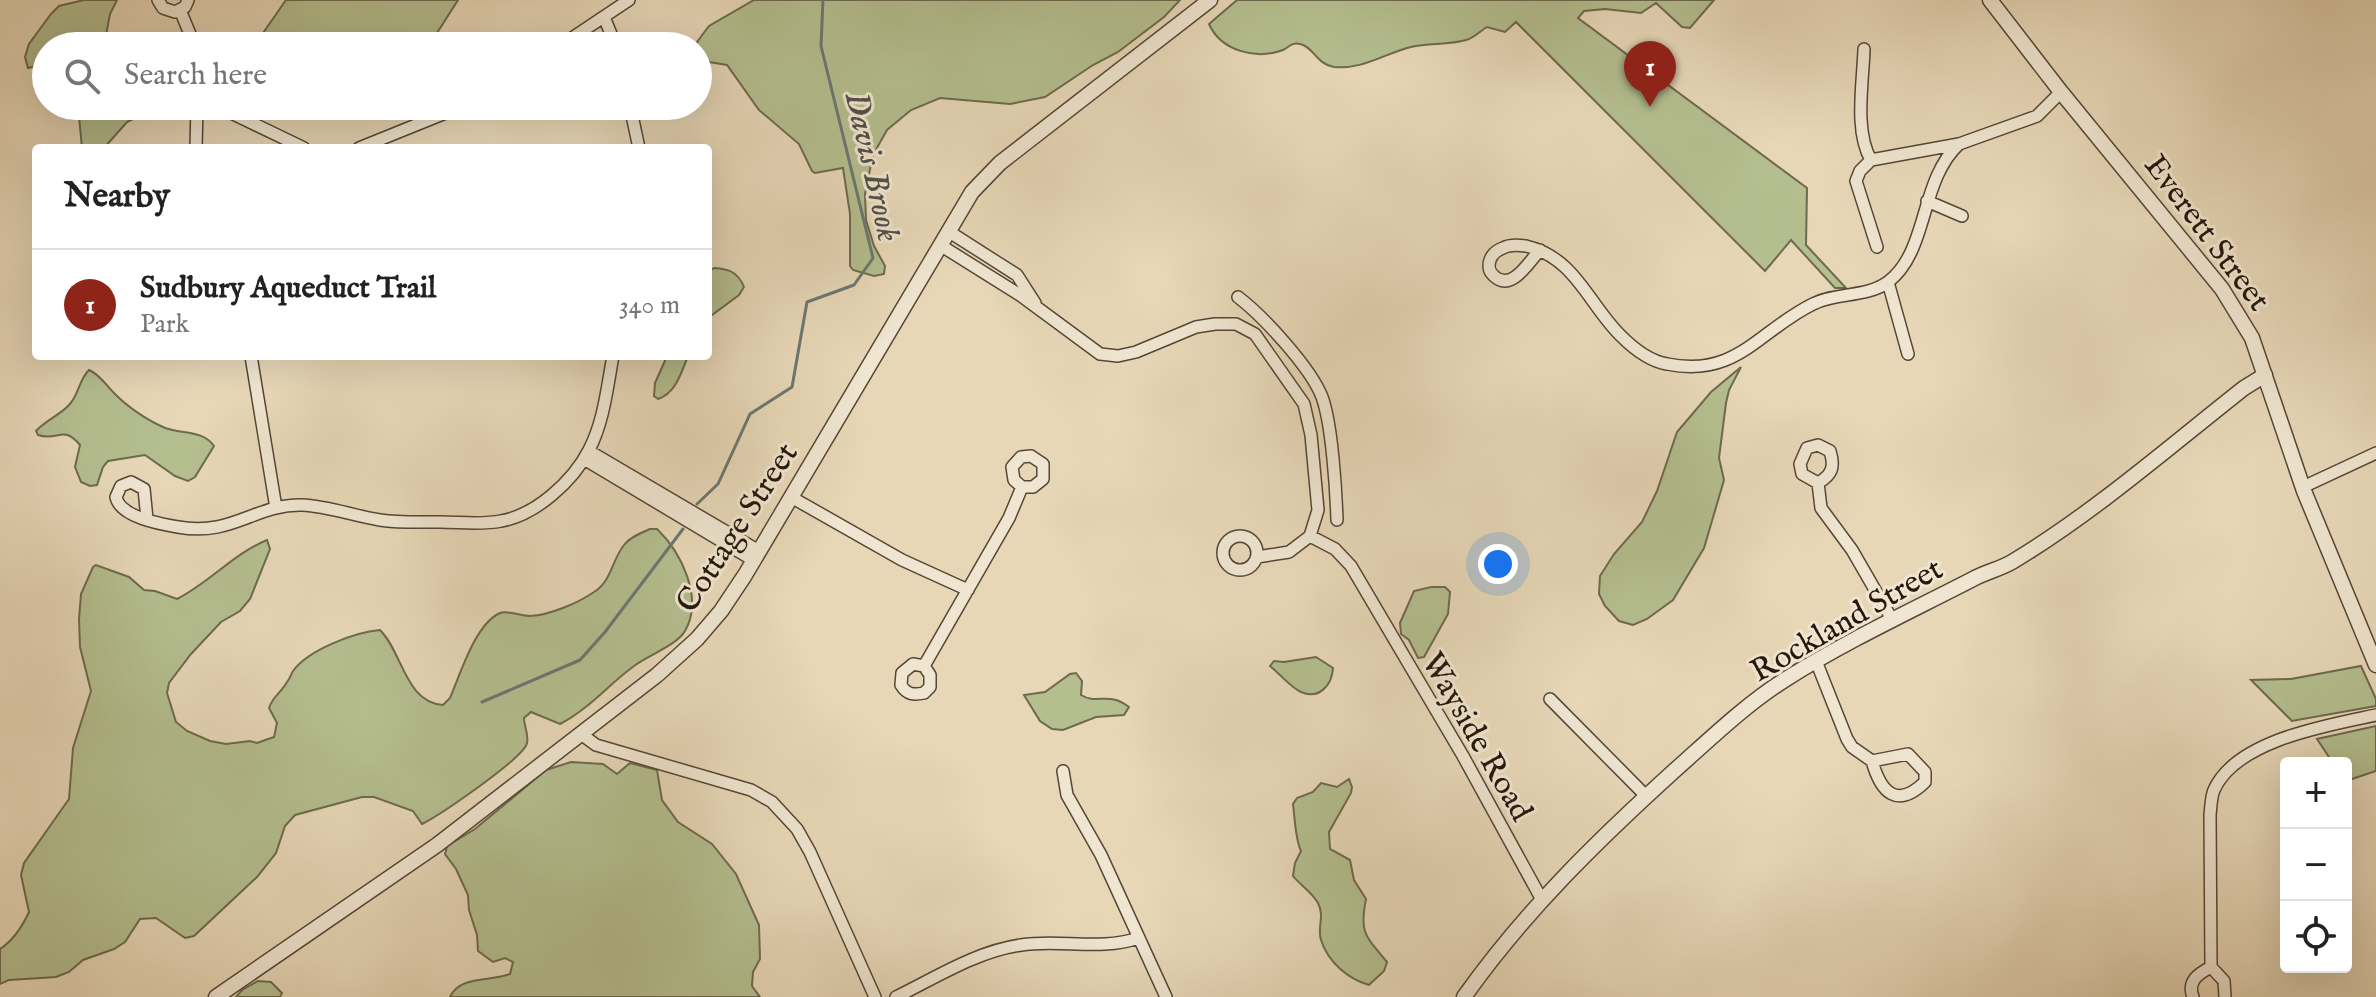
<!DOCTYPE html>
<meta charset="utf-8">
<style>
:root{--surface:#fff;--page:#f6f6f6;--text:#222;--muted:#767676;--line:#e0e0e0;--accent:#8f2418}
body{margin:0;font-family:"IM FELL English",serif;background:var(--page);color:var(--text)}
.controls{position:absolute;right:24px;bottom:24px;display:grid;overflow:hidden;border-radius:8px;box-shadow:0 8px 32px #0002}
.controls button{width:72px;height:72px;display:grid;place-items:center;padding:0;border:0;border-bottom:2px solid var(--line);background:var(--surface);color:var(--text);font:40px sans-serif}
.you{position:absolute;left:1498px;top:564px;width:28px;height:28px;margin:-20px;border:6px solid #fff;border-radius:50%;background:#1a73e8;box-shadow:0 0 0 12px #1a73e833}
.badge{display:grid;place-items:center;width:52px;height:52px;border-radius:50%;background:var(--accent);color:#fff;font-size:26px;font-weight:700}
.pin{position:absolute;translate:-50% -66px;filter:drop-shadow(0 2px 4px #0008)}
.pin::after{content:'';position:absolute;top:42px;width:28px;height:24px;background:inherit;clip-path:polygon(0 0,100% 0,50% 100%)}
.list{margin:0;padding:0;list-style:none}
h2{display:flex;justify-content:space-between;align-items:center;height:104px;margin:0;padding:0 32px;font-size:34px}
h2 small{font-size:26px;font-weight:400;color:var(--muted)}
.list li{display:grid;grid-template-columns:52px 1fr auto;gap:24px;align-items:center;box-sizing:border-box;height:112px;padding:0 32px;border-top:2px solid var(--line)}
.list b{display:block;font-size:30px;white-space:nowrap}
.list p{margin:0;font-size:26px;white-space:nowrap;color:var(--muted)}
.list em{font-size:26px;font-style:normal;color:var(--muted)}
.icon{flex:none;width:44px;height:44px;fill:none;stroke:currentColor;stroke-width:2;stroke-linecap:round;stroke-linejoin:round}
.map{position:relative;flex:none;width:2376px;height:997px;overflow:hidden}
.search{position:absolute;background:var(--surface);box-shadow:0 8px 32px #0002;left:32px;top:32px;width:680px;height:88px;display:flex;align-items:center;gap:20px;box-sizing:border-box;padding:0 28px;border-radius:44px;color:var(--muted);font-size:30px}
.panel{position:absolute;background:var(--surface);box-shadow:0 8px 32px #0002;left:32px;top:144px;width:680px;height:216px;border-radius:8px}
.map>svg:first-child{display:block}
.green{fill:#b4be8f;stroke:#6d6a4e;stroke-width:2}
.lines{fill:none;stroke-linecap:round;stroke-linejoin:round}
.stream{stroke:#6a7772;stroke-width:3}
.minor-casing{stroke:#564637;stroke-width:14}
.tertiary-casing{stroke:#564637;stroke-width:17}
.minor{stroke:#efe5d0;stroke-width:11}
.tertiary{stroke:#efe5d0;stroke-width:14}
.labels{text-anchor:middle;stroke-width:6;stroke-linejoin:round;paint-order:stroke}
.street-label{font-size:32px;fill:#26160c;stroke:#efe5d0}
.water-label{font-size:34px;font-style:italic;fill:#4e4f48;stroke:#efe5d0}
</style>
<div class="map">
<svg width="2376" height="997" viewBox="0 0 2376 997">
<rect width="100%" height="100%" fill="#e7d7b7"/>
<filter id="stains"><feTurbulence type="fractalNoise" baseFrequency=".0025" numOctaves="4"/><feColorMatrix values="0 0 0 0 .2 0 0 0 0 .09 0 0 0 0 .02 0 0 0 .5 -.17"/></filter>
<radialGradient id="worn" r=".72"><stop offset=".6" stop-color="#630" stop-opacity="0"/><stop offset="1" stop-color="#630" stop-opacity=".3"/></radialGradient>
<!-- green -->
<path class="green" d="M84,0H117L110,14L104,46H46V64L28,68L25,57L29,44L51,14L59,6Z
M286,0H458L437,33L419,46H262L263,33Z
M754,0H1180L1164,17L1118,52L1093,65L1045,97L1010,104L940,98L911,110L887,130L873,155L865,194L866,220L874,246L885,266L884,274L874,276L853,270L850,266V214L843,168L815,173L812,171L799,144L759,110L727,65L709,62L698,55L697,42L709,26Z
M1237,0H1714L1690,28L1682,27L1656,3L1641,13L1605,9L1584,11L1578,18L1807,188L1806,245L1846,288H1835L1791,240L1765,271L1516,22L1505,32L1487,27C1480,31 1474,38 1466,40C1449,45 1429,43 1411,47C1386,53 1362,70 1334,67C1316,64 1314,47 1300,44C1292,42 1289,47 1283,50C1256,60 1221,51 1209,24Z
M78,106H131L138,114L137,117L127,122L104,148H82Z
M714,268C729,269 738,272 744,287L739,295L708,318V272Z
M667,356H688C681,373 676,393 658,399L654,396L655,383Z
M1741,367L1729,390L1726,403L1719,458L1724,480L1704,548L1673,600L1647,619L1633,625L1619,621L1605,606L1599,594L1600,576L1614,554L1642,522L1657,491L1677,432L1711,392Z
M89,370C101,375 106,386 116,395C128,407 147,420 163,427C181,435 202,429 214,446L195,477L188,481L175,476L145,455L108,461L103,467L97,485L90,486L81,482L75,467L80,445C63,424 58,442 38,435L36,431C46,420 60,415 69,405C79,395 79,379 89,370Z
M650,529H657C681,552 704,598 685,631C677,645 647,656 634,666C608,685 589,709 560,724L531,712L524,718C524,726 529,735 527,743C524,758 440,815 422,824L413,811L374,797H362L295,815L285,826L276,853L257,877L194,936L185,938L156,918L140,919L125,942L114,949L83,960L69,972L56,977L9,980L0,984V949C14,940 22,927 29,912L21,875L24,863L69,799L73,748L91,691L80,647L79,619L81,594L93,567L96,565L129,577L144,590L155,591L177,599C209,583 233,554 267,540L270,549L250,599L240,611L221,622L191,654L169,683L167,693L176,722L187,731L210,741L226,744L250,741L257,743L274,737L277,723L269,708C273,696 281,693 287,682C290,679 291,674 293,671C308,650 355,632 380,630C403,653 405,702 443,705L450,698C460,675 475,624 500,613C508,610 520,616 530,616C550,615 578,603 594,592C611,582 612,560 624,545C630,537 641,533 650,529Z
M1431,587H1445L1450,592L1448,614L1424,657L1418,658L1409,640L1401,634L1400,623L1414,591Z
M1316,657L1333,668C1332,685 1319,700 1301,692C1290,687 1280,674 1270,666L1274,661L1284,662Z
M2361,666L2376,699V706L2292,721L2251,680L2291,679Z
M1076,673L1082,681L1081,695C1097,705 1109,691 1129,707L1124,715L1096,717L1063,730L1052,729L1040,721L1024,695L1045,692L1070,674Z
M2376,726V771L2346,781V763H2333L2317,739Z
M571,762L603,764L617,774L630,763L657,770L662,800L678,822L712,844L736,874L759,925L760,959L753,972L752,986L760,997H450C460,975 490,982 510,974L513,962L505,958L493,962L478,951L477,935L469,910L468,895L456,869L445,854L447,846L475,829L546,770Z
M1349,779L1352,787L1351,793L1329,832L1330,849L1350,860L1354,880L1366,899C1359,934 1366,936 1387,962L1384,971L1369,985C1348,979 1328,962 1321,940C1317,928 1325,916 1318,903C1312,892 1300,885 1293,876L1295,863L1301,851C1295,838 1295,819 1293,804L1297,798L1313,792L1321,783L1337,787Z
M258,981L271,982L282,993L280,997H236L242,990Z"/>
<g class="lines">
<!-- stream -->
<path class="stream" d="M697,504L718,484L750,414L792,387L807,302L854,285L873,258L821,46L823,0
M482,702L580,660L605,632L683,529"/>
<!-- minor casing -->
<g class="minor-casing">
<path id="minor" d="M158,0L163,8L175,12L185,7L188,0
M180,10L195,46
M604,17L616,46
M560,46L629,0
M1864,49C1863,83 1854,131 1871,160L1959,144
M630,106L639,148
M197,107L225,110L304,148
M196,148L197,106
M359,148L463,106
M1871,160L1860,171L1856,181L1877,247
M1927,201L1962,216
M948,231L1017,275L1035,303
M940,245L1020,295L1100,354L1118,356L1136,352L1196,327L1215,324H1236L1255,334L1304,404L1311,435L1318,510L1310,536L1335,549L1351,566L1463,756L1542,900
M1540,250C1530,260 1512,293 1494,276C1491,273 1489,271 1489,266C1489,257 1495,251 1503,248C1510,244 1519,245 1526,246C1575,257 1589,305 1621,336C1634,349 1649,361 1667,364C1737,378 1758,331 1813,304C1836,292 1866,298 1888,282C1929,251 1919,181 1959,144L2037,116L2061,92
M1888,282L1908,354
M1238,297C1263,316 1311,368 1322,397C1332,424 1336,490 1337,520
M251,356L276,508
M589,451L759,551
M584,459L753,560
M1818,483L1802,474L1800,464L1807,448L1818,445L1830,451C1835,467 1832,475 1818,483L1821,508L1852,550L1893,621
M2303,487L2376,453
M791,497L902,560L968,590
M147,519L144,489L131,482L121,486L116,497C120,517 160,524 178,527C232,537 255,504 302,505C328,506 354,516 380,520C400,523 420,522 440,522C460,522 482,525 501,521C536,515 573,481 589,450C604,421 607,388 613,356
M1223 553a17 17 0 1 1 34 0a17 17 0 1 1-34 0Z
M1257,557L1289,552L1310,536
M1816,661L1847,739L1852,747L1872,761L1908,754L1925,772V782C1897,809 1881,793 1872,761
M924,666L930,675V687L924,693C914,695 907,695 901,685L902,673L913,664L924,666L1009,518L1022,487H1033L1043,479V464L1031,456L1021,457L1012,467L1014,480L1022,487
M1550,699L1647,797
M581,734L596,745L751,790L772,802L797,829L810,852L875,997
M1063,771L1067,795L1101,855L1166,997
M896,997C935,978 977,951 1021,945C1059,939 1102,951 1138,938
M2193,997C2187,981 2198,974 2211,967
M2225,997L2224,981L2211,967L2210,815C2211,806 2211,797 2214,790C2236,740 2329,725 2376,715"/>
</g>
<!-- tertiary casing -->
<g class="tertiary-casing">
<path id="tertiary" d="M1990,0L2061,92L2222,289L2252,338L2304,491L2376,665
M216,997L437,845L657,675L697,639L721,611L745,575L972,192L1000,163L1210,0
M1464,997C1524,912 1598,840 1674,771C1709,740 1746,704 1786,679C1846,641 1911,611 1973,579C1986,572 2000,569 2012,562C2095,512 2169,447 2244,388L2265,375"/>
</g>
<!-- minor -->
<use href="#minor" class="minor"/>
<!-- tertiary -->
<use href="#tertiary" class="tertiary"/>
</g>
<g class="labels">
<!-- street labels -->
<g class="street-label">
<text transform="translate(2208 232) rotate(53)" y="11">Everett Street</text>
<text transform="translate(736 527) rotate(-57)" y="11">Cottage Street</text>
<text transform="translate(1846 619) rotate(-30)" y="11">Rockland Street</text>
<text transform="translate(1478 736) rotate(60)" y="11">Wayside Road</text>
</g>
<!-- water labels -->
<g class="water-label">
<text transform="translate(874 166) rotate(77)" y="12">Davis Brook</text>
</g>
</g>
<rect width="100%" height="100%" filter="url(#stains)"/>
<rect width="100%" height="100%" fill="url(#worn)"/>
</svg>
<div class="controls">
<button>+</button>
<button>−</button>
<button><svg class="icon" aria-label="locate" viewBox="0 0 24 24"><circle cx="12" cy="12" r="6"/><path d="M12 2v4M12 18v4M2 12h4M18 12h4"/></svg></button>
</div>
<div class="you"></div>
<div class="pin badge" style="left:1650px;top:107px">1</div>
<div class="search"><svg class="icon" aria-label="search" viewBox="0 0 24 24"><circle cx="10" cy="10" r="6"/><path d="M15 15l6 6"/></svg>Search here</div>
<section class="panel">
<h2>Nearby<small></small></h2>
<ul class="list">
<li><span class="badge">1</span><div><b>Sudbury Aqueduct Trail</b><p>Park</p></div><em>340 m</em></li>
</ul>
</section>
</div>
